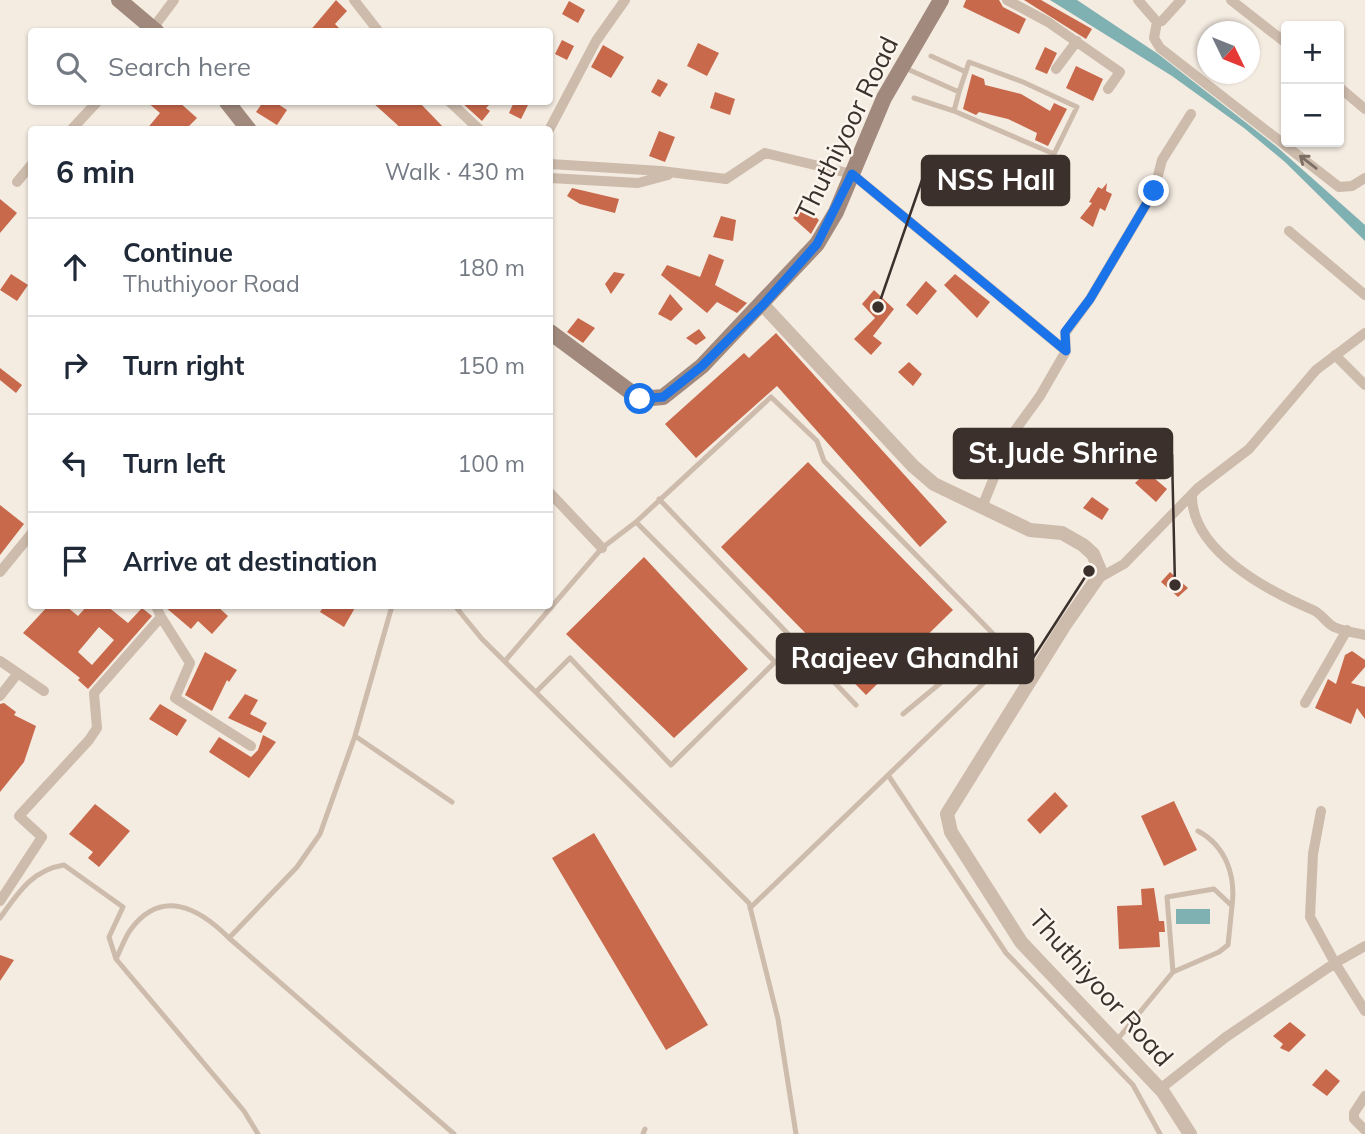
<!DOCTYPE html>
<meta charset="utf-8">
<style>
:root{--surface:#fff;--page:#f6f6f7;--text:#1f2937;--muted:#747a83;--line:#e0e1e3}
body{margin:0;font-family:Mulish,sans-serif;background:var(--page);color:var(--text)}
.controls{position:absolute;right:21px;top:21px;display:grid;overflow:hidden;border-radius:7px;box-shadow:0 2px 5px #0004}
.controls button{width:63px;height:63px;display:grid;place-items:center;padding:0;border:0;border-bottom:2px solid var(--line);background:var(--surface);color:var(--text);font:35px sans-serif}
.compass{position:absolute;left:1197px;top:21px;width:63px;height:63px;border-radius:50%;background:var(--surface);box-shadow:0 2px 5px #0004;rotate:133deg}
.stop{position:absolute;width:21px;height:21px;margin:-16px;border:5px solid #1a73e8;border-radius:50%;background:#fff}
.stop.end{background:#1a73e8;border-color:#fff;box-shadow:0 2px 7px #0008}
.list{margin:0;padding:0;list-style:none}
h2{display:flex;justify-content:space-between;align-items:center;height:91px;margin:0;padding:0 28px;font-size:30px}
h2 small{font-size:23px;font-weight:400;color:var(--muted)}
.list li{display:grid;grid-template-columns:46px 1fr auto;gap:21px;align-items:center;box-sizing:border-box;height:98px;padding:0 28px;border-top:2px solid var(--line)}
.list b{display:block;font-size:26px;white-space:nowrap}
.list p{margin:0;font-size:23px;white-space:nowrap;color:var(--muted)}
.list em{font-size:23px;font-style:normal;color:var(--muted)}
.icon{flex:none;width:38px;height:38px;fill:none;stroke:currentColor;stroke-width:2;stroke-linecap:round;stroke-linejoin:round}
.map{position:relative;flex:none;width:1365px;height:1134px;overflow:hidden}
.search{position:absolute;background:var(--surface);box-shadow:0 2px 5px #0004;left:28px;top:28px;width:525px;height:77px;display:flex;align-items:center;gap:18px;box-sizing:border-box;padding:0 24px;border-radius:7px;color:var(--muted);font-size:26px}
.panel{position:absolute;background:var(--surface);box-shadow:0 2px 5px #0004;left:28px;top:126px;width:525px;height:483px;border-radius:7px}
.map>svg:first-child{display:block}
.water{fill:#7fb0b2}
.building{fill:#c8694b;fill-rule:evenodd}
.lines{fill:none;stroke-linecap:round;stroke-linejoin:round}
.service{stroke:#cdbbac;stroke-width:5}
.minor{stroke:#cdbbac;stroke-width:10}
.tertiary{stroke:#cdbbac;stroke-width:14}
.secondary{stroke:#a18a7d;stroke-width:16}
.oneway{stroke:#7d6f65}
.route{stroke:#1a73e8;stroke-width:9}
.labels{text-anchor:middle;stroke-width:5;stroke-linejoin:round;paint-order:stroke}
.street-label{font-size:26px;fill:#3b302b;stroke:#fbf5ee}
.leader{fill:none;stroke:#3b302b;stroke-width:2.5}
.callout-dot{fill:#3b302b;stroke:#fbf5ee;stroke-width:2.5}
.callout{fill:#3b302b;stroke:#3b302b;stroke-width:2.5}
.callout-label{font-size:28px;text-anchor:middle;font-weight:bold;fill:#fff}
</style>
<div class="map">
<svg width="1365" height="1134" viewBox="0 0 1365 1134">
<rect width="100%" height="100%" fill="#f4ebe1"/>
<!-- water -->
<path class="water" d="M1050,0H1077L1158,54L1277,147L1365,225V241L1285,162L1244,128L1172,76Z
M1176,909H1210V924H1176Z"/>
<!-- building -->
<path class="building" d="M336,0L347,11L335,24L343,32H309Z
M966,0H999L1003,7L1026,19L1019,34L963,7Z
M1024,0H1041L1092,29L1086,39Z
M569,1L585,10L578,23L562,14Z
M562,40L574,46L567,60L555,54Z
M698,43L719,53L707,76L687,66Z
M603,45L624,57L611,78L591,67Z
M1045,47L1057,53L1047,74L1035,69Z
M1076,66L1103,79L1093,101L1066,88Z
M972,74L984,79L985,85L1021,94L1050,111L1054,103L1067,109L1048,146L1035,140L1037,133L1008,119L979,112L976,115L963,109Z
M658,79L668,84L660,97L651,92Z
M715,92L735,99L730,115L710,108Z
M147,102H179L197,118L185,130H146L160,113Z
M263,102H275L287,110L277,125L256,112Z
M372,102H419L446,130H403Z
M461,102H492L486,108L490,111L482,121Z
M514,102L528,105L521,119L509,113Z
M659,131L675,137L665,162L649,156Z
M1107,183L1106,191L1112,194L1105,211L1100,208L1093,227L1080,218L1092,203L1089,202L1098,187L1102,189Z
M572,188L619,199L615,213L580,204L567,196Z
M0,199L17,213L0,233Z
M804,207L819,220L811,234L793,218Z
M721,216L736,220L733,241L713,237Z
M709,254L724,260L715,285L747,303L737,313L717,302L707,313L661,275L667,265L700,277Z
M614,272L625,274L611,294L605,284Z
M11,274L28,285L17,301L0,290Z
M955,274L990,302L977,318L944,285Z
M926,281L937,291L917,315L906,305Z
M874,290L894,309L873,336L882,343L871,355L854,339L875,318L862,304Z
M670,294L683,309L671,321L658,314Z
M578,318L595,328L583,343L567,332Z
M699,329L706,338L696,345L686,338Z
M776,333L947,522L920,547L777,386L696,458L665,424L744,353L749,358Z
M909,362L922,374L913,386L898,372Z
M0,368L22,385L16,393L0,380Z
M808,462L953,610L866,695L721,547Z
M1147,472L1167,489L1156,502L1135,483Z
M1092,497L1109,509L1102,520L1083,508Z
M0,505L24,524L0,555Z
M644,557L748,669L674,738L566,634Z
M1170,572L1188,588L1178,597L1161,582Z
M48,606H66L78,616L87,606H107L128,623L142,608L152,616L88,689L78,680L80,678L23,633ZM99,627L114,640L92,665L78,652Z
M164,606H217L228,616L212,634L198,621L191,629Z
M324,606H356L344,627L320,612Z
M1352,651L1365,660V667L1351,683L1365,687V719L1357,708L1351,724L1315,708L1328,679L1336,684L1345,655Z
M205,652L237,670L229,682L227,680L212,711L185,695Z
M245,694L258,700L250,714L267,723L261,733L228,718Z
M4,703L16,712L14,715L36,726L24,762L0,792V704Z
M160,704L187,720L177,736L149,719Z
M263,735L276,742L249,778L209,752L219,737L251,757L258,750Z
M1055,792L1068,806L1040,834L1027,820Z
M1174,801L1197,850L1164,866L1141,816Z
M95,804L130,831L99,867L88,858L93,852L69,834Z
M594,833L708,1025L666,1050L552,858Z
M1154,888L1159,921H1164L1165,932H1159L1160,947L1119,949L1117,906L1142,905L1141,889Z
M0,955L14,960L0,981Z
M1290,1022L1306,1035L1289,1052L1280,1048L1283,1044L1273,1036Z
M1326,1069L1340,1081L1327,1096L1312,1085Z"/>
<g class="lines">
<!-- service -->
<path class="service" d="M931,56L966,72
M905,68L959,92L969,62L1023,82L1077,107L1054,154L954,111L959,92
M914,98L954,111
M659,499L856,705
M455,606L482,639L749,903L778,1019L796,1134
M505,661L602,548L636,522L771,397L817,441L824,461L1006,647L993,674L750,908
M536,692L570,658L671,765L775,662L636,522
M903,714L984,647L1001,661
M355,736L452,802
M888,775L1006,953L1133,1085L1160,1134
M1198,831C1226,846 1236,876 1232,906
M0,918C18,893 32,870 64,865L123,907L109,937L116,959L244,1111L258,1134
M229,938L454,1134
M116,959C121,949 125,937 131,929C162,888 199,908 229,938L297,867L320,834L355,736L392,606
M1117,1040L1173,972L1167,897L1214,889L1232,906L1228,945L1219,952L1173,972
M643,1134L645,1129"/>
<!-- minor -->
<path class="minor" d="M354,0L379,32
M1007,0L1048,22L1120,72L1108,89
M1138,0L1157,22
M1181,0L1162,21L1157,22L1154,38L1160,48L1339,187L1352,186L1365,178
M1231,0L1286,43
M153,28L174,0
M1056,69L1077,41
M1339,87L1365,109
M450,102L480,130
M71,130L97,102
M549,130L596,41L625,0
M550,164L661,171L726,179L765,153L852,174L1066,351
M550,178L638,183L668,175
M17,182L32,164
M1289,231L1365,295
M1335,355L1365,385
M550,493L602,548
M1192,494C1190,550 1268,591 1313,610C1322,614 1326,623 1334,627C1343,631 1355,633 1365,635
M982,507L1011,436L1040,396L1066,351L1065,333L1090,299L1154,191L1162,160L1191,114
M0,572L32,533
M1099,578L1124,564L1198,488L1249,449L1316,370L1365,333
M161,617L190,663L175,698L251,746
M0,661L44,691
M0,696L18,673
M1305,703L1347,630
M1321,811L1313,854L1310,917L1335,963L1365,946
M0,901L42,837L19,816L89,740L97,728L94,693L161,617L156,606
M1160,1089L1226,1037L1335,963L1365,1011
M1365,1096L1354,1113V1119L1365,1130"/>
<!-- tertiary -->
<path class="tertiary" d="M763,305L913,466L934,484L1030,530L1062,533L1083,545L1093,554L1101,573L1064,626L947,814L951,832L1021,942L1163,1092L1190,1134"/>
<!-- secondary -->
<path class="secondary" d="M119,0L157,32
M227,102L249,130
M550,332L640,399L663,397L702,366L817,244L836,212L884,98L941,0"/>
</g>
<!-- one-way arrows -->
<defs><path id="oneway-shaft" d="M-6 0H5M1.5-3L5.5 0L1.5 3" fill="none" stroke-width="1.6" stroke-linecap="round" stroke-linejoin="round" transform="scale(1.75)"/></defs>
<use class="oneway" href="#oneway-shaft" transform="translate(1308 162) rotate(-142)"/>
<g class="lines">
<!-- route -->
<path class="route" d="M640,399L663,397L702,366L763,305L817,244L852,174L1066,351L1065,332L1090,299L1154,191"/>
</g>
<g class="labels">
<!-- street labels -->
<g class="street-label">
<text transform="translate(847 128) rotate(-64)" y="9">Thuthiyoor Road</text>
<text transform="translate(1101 988) rotate(48)" y="9">Thuthiyoor Road</text>
</g>
</g>
<!-- callouts -->
<path class="leader" d="M878 307L922 180M1175 585L1172 454M1089 571L1033 658"/>
<g class="callout-dot">
<circle cx="878" cy="307" r="7"/>
<circle cx="1175" cy="585" r="7"/>
<circle cx="1089" cy="571" r="7"/>
</g>
<g class="callout">
<rect x="922" y="156" width="147" height="49" rx="7"/>
<rect x="954" y="429" width="218" height="49" rx="7"/>
<rect x="777" y="634" width="256" height="49" rx="7"/>
</g>
<g class="callout-label">
<text x="996" y="190">NSS Hall</text>
<text x="1063" y="463">St.Jude Shrine</text>
<text x="905" y="668">Raajeev Ghandhi</text>
</g>
</svg>
<div class="controls">
<button>+</button>
<button>−</button>
</div>
<svg class="compass" viewBox="-18 -18 36 36"><path d="M0-13l5 13h-10z" fill="#e53935"/><path d="M0 13l5-13h-10z" fill="#747a83"/></svg>
<div class="stop" style="left:640px;top:399px"></div>
<div class="stop end" style="left:1154px;top:191px"></div>
<div class="search"><svg class="icon" aria-label="search" viewBox="0 0 24 24"><circle cx="10" cy="10" r="6"/><path d="M15 15l6 6"/></svg>Search here</div>
<section class="panel">
<h2>6 min<small>Walk · 430 m</small></h2>
<ul class="list">
<li><svg class="icon" aria-label="ahead" viewBox="0 0 24 24"><path d="M12 20V5M6 11l6-6 6 6"/></svg><div><b>Continue</b><p>Thuthiyoor Road</p></div><em>180 m</em></li>
<li><svg class="icon" aria-label="right" viewBox="0 0 24 24"><path d="M7 20v-9h11M14 6l5 5-5 5"/></svg><div><b>Turn right</b></div><em>150 m</em></li>
<li><svg class="icon" aria-label="left" viewBox="0 0 24 24"><path d="M17 20v-9H6M10 6l-5 5 5 5"/></svg><div><b>Turn left</b></div><em>100 m</em></li>
<li><svg class="icon" aria-label="arrive" viewBox="0 0 24 24"><path d="M6 21V4h12l-3 4 3 4H6"/></svg><div><b>Arrive at destination</b></div></li>
</ul>
</section>
</div>
